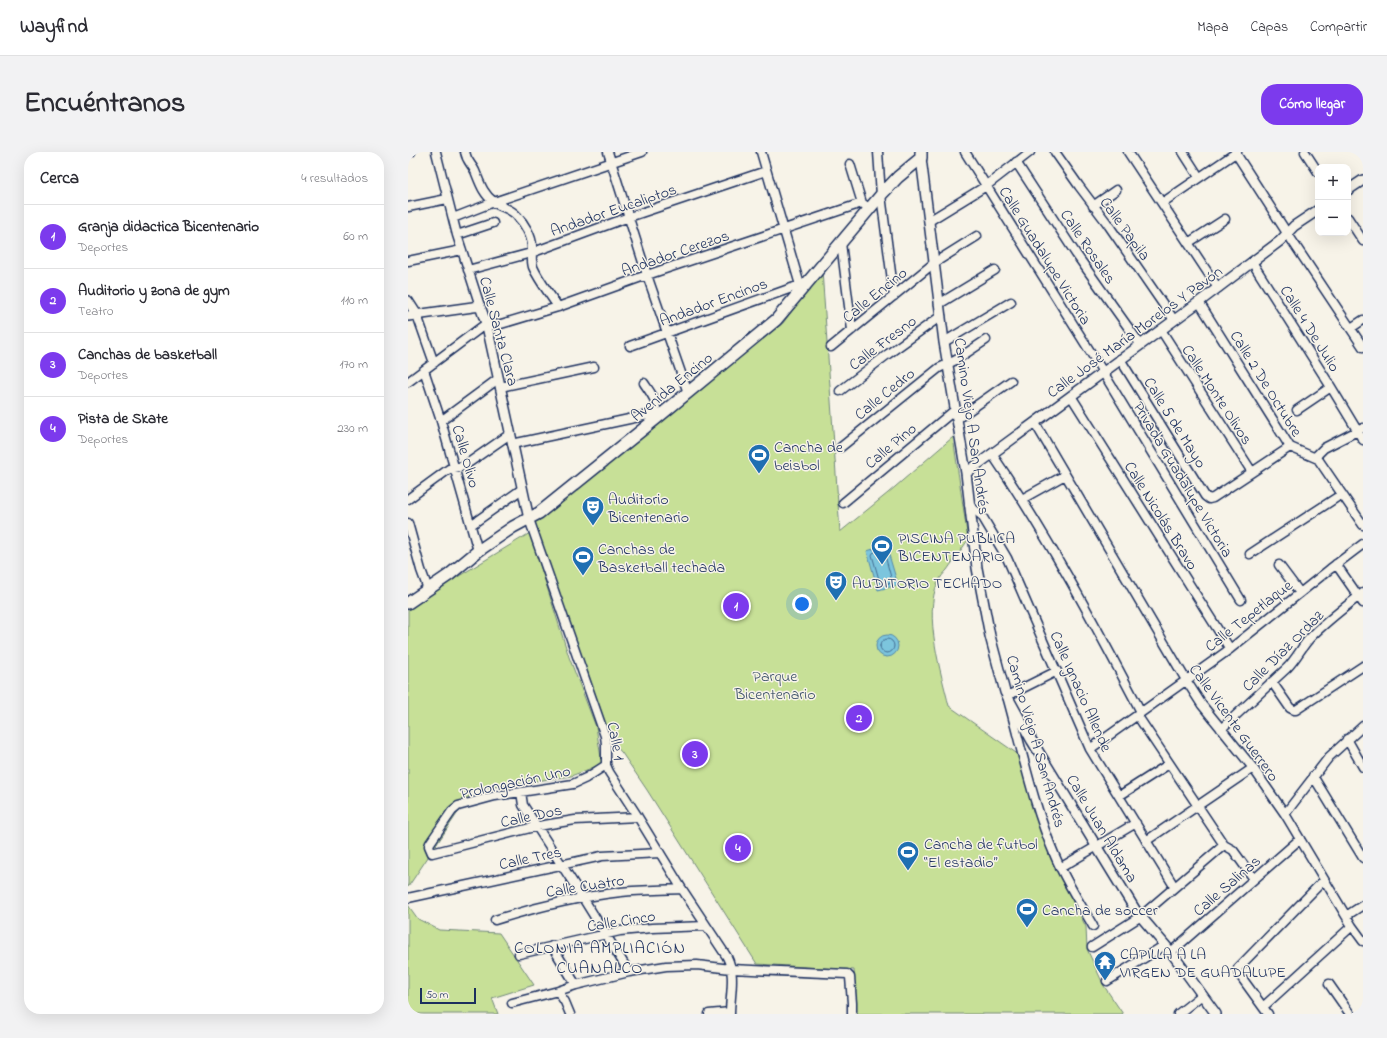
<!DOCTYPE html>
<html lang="es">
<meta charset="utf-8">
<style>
:root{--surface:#fff;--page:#f2f2f3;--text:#2b2b33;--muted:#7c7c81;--line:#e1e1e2;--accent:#7c3aed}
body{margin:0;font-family:"Indie Flower",sans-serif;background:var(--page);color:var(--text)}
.controls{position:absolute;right:12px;top:12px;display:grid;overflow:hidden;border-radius:8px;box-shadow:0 4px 16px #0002}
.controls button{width:36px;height:36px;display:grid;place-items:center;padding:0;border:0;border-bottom:1px solid var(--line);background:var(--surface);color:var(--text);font:20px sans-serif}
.scale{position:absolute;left:12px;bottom:10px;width:56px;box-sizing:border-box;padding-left:4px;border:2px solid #1b2f5e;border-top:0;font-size:11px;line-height:14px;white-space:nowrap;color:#1b2f5e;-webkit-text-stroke:3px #f7f3e8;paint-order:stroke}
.you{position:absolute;left:394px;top:452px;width:14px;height:14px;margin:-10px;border:3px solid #fff;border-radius:50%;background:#1a73e8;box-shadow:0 0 0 6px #1a73e833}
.badge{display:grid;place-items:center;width:26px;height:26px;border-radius:50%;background:var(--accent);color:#fff;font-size:13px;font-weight:700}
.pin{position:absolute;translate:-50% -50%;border:2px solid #fff;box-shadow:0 1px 4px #0006}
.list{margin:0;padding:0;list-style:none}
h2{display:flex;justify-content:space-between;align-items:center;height:52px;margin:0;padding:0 16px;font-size:17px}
h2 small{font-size:13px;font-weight:400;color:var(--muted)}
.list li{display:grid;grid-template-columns:26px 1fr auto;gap:12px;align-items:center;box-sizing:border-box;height:64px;padding:0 16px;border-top:1px solid var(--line)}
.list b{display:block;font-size:15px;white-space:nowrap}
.list p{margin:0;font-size:13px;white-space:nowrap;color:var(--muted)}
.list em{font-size:13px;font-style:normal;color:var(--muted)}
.map{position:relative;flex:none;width:955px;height:862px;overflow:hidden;border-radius:16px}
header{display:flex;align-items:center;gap:24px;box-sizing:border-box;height:56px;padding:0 20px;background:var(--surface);border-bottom:1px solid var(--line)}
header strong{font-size:19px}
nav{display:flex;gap:22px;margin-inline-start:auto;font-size:14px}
.intro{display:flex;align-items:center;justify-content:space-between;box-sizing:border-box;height:96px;padding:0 24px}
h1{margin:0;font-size:28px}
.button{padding:10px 18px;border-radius:16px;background:var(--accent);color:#fff;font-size:14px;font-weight:700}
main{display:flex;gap:24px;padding:0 24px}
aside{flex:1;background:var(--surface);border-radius:16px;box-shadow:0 4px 16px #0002}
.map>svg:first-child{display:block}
.green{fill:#c7e097;stroke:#71887a}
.water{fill:#7cc5dd;stroke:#5589aa}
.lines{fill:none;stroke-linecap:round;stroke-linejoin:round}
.shore{stroke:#426b91;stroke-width:1}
.minor-casing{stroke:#1b2f5e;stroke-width:11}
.tertiary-casing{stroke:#1b2f5e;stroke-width:12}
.secondary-casing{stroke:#1b2f5e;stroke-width:14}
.minor{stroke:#f7f3e8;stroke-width:8}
.tertiary{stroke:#f7f3e8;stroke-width:9}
.secondary{stroke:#f7f3e8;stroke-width:11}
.labels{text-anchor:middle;stroke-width:3;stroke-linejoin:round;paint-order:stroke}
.street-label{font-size:16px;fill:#1b2f5e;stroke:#f7f3e8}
.poi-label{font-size:16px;fill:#1b2f5e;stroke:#f7f3e8;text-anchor:start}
.park-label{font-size:16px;fill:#3d5269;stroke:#f7f3e8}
.neighbourhood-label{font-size:17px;letter-spacing:1px;fill:#1b2f5e;stroke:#f7f3e8}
</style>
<header>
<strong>Wayfind</strong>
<nav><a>Mapa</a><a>Capas</a><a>Compartir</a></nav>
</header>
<div class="intro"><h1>Encuéntranos</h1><a class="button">Cómo llegar</a></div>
<main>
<aside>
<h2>Cerca<small>4 resultados</small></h2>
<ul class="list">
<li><span class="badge">1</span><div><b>Granja didactica Bicentenario</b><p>Deportes</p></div><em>60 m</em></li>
<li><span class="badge">2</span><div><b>Auditorio y zona de gym</b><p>Teatro</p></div><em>110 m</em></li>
<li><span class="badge">3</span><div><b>Canchas de basketball</b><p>Deportes</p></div><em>170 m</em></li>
<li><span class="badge">4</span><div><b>Pista de Skate</b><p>Deportes</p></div><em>230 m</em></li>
</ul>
</aside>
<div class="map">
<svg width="955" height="862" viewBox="0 0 955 862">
<rect width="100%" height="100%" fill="#f7f3e8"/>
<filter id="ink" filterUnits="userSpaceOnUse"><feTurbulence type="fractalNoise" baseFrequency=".025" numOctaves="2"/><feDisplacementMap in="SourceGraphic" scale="8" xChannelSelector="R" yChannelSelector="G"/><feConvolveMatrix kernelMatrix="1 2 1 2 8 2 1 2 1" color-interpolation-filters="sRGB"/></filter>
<g filter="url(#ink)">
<!-- green -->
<path class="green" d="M414,118L432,380L480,341L545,285L560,388C553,398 546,408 539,418C536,421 532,426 530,430C515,462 533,521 541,554L611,603L645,709L678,775L679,797L696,834L715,862H448L446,818L349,812L239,638L214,601L199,584L157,457L126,370L343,195L375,171Z
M122,381L161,505L188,575L194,612L163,624L65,638L0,735V455Z
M0,753L10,767L31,778L91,781L126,833L84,846L90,862H0Z"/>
<!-- water -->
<path class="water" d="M478,393L490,433L470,438L459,399Z
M468 494a11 11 0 1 1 22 0a11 11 0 1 1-22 0Z"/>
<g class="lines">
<!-- shore -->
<path class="shore" d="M474,398L476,400L484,429L483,431L474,433L472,431L464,403L465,401Z
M472 494a7 7 0 1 1 14 0a7 7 0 1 1-14 0Z"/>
<!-- minor casing -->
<g class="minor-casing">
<path id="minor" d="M0,0H3
M28,0L49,83L72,154
M57,0C59,10 63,11 67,19C72,31 75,42 86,50C93,56 103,56 109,64C116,71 124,84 124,94C124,101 123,108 125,115C131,129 142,142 150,155
M200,0L239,123L280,241
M353,0L392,133
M470,0L473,43L486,144
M557,0L695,220L833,448
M647,0L671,34L699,71L766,168
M720,0L810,136
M775,0L791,25
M827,0L879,81L955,195
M897,0L910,20
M608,10L668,102L732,192
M442,12L454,51
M754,51L829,0
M685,54L708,38
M0,55L39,47
M45,66L86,50L234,0
M940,66L955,89
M521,69L578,34L622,0
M49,83L85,71
M433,91L444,178
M780,91L817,67
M0,109L54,98
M844,110L923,235L955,288
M60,118L123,101L221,65L358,19
M791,150L882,295L910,307L955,373
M531,152L587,118
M9,163L26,211
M943,176L955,168
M753,178L844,320
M536,190L603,150
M222,194L392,133L394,138
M423,195L526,111L569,84
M712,207L797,344L801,347L805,346L882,295
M16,218L33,269L70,399
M0,230L75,174L93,172L150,155L239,123L454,51L462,57
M236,231C241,239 251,250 247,260
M92,235L186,215
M432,239L480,202L533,164
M663,244L822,497
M889,258L923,235
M549,267L603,229
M33,269L90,227
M627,271L778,528L794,553L845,616L877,662L944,774L955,789
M104,292L240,263L247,260L249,266
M433,295L531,216L548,208L578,188
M584,302C640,384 687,472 733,560
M907,305L916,296L955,276
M0,347L41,317L56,314L102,282
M614,347L657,323
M435,351L548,257
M561,353L574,364L599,406L682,597L766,734
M121,367L197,584L198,592V613L201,620L230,665L274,737L319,805C328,823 322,842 322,862
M0,371L13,418L20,437
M63,373L114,337
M842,402L934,342
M928,412L955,451
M871,413L892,441
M649,519L599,544C614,598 625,653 647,704C657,728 672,751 685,774
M864,530L882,556L886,558H888L955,514
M729,563L816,693L825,698L846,727
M813,577L879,516C888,507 893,496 901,487C917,470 937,455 955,441
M939,587L955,615
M682,597L822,497L922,417L955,392
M198,613L178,626L165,632L87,644L50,654L44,659L22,691L21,694L24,701L130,674L167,668L230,665
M905,624L955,706
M113,640L115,653L175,746L221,820
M711,644L761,612
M877,662L921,605L955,574
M738,689L845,616
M652,716L728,671
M0,746L194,704L252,701
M938,764L955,753
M87,768C128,755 170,745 213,740C233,738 253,738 274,737
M144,794L168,833
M684,795L733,764L816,693
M763,800L892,687
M111,802L212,779L244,776L298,774
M699,829L757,793
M921,832L942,862
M150,839L157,850L162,862
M104,851L150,839L168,833L221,820L258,814L289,813L323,817L439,822L442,825L444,851V862
M855,855L944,774
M301,862L322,860
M770,862L794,843
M860,862L831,822L830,816L916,728"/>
</g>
<!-- tertiary casing -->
<g class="tertiary-casing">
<path id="tertiary" d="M513,6L536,190L558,321L569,416L582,484L597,540L624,589L728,759L763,800L808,862
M940,38L955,28
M0,149L9,163
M0,164L72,154L79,174L121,367
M558,321L791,150L872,89L886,74L910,58"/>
</g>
<!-- secondary casing -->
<g class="secondary-casing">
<path id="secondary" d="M0,451L41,423L70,399L105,375L131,361L249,266L368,168L473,43L490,25L513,6V0"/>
</g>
<!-- minor -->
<use href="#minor" class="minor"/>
<!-- tertiary -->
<use href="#tertiary" class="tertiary"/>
<!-- secondary -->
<use href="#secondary" class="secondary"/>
</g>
</g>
<!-- icons -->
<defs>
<g id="stadium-pin" transform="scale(1.15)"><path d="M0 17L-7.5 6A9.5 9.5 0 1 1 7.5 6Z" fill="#1f6fb2" stroke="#f7f3e8"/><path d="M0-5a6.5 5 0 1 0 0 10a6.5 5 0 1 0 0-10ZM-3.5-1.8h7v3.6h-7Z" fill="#fff"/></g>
<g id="theatre-pin" transform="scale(1.15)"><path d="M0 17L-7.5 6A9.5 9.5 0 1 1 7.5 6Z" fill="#1f6fb2" stroke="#f7f3e8"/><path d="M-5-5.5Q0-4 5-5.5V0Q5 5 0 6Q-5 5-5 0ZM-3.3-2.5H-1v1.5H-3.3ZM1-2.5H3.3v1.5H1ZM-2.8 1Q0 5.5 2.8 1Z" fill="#fff"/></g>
<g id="temple-pin" transform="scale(1.15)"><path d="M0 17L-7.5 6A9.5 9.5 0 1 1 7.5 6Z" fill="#1f6fb2" stroke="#f7f3e8"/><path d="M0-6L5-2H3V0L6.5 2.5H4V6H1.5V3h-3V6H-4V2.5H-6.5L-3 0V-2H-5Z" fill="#fff"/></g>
</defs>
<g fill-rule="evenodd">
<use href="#stadium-pin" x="351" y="303"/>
<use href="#theatre-pin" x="185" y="355"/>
<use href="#stadium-pin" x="474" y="394"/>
<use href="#stadium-pin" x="175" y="405"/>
<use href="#theatre-pin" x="428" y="430"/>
<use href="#stadium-pin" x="500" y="700"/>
<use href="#stadium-pin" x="619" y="757"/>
<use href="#temple-pin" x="697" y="810"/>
</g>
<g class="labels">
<!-- street labels -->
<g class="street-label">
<text transform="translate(205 57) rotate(-19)" y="6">Andador Eucaliptos</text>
<text transform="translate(718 76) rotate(54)" y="6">Calle Papila</text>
<text transform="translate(681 94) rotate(56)" y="6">Calle Rosales</text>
<text transform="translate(267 100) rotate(-19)" y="6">Andador Cerezos</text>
<text transform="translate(638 103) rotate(58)" y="6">Calle Guadalupe Victoria</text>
<text transform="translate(466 142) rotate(-39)" y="6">Calle Encino</text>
<text transform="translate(305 149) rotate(-20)" y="6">Andador Encinos</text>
<text transform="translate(903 176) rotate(58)" y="6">Calle 4 De Julio</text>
<text transform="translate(92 179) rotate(75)" y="6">Calle Santa Clara</text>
<text transform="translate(726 179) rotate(-36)" y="6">Calle José María Morelos Y Pavón</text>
<text transform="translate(474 190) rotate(-37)" y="6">Calle Fresno</text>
<text transform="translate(859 231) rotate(58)" y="6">Calle 2 De Octubre</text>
<text transform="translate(263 234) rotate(-39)" y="6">Avenida Encino</text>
<text transform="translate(476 241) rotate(-39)" y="6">Calle Cedro</text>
<text transform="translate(810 242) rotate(57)" y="6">Calle Monte Olivos</text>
<text transform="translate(768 270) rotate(58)" y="6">Calle 5 de Mayo</text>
<text transform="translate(565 274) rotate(82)" y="6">Camino Viejo A San Andrés</text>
<text transform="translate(482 293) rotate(-40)" y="6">Calle Pino</text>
<text transform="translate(59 304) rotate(74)" y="6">Calle Olivo</text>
<text transform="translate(776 327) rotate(59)" y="6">Privada Guadalupe Victoria</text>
<text transform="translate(754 363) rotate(58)" y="6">Calle Nicolás Bravo</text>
<text transform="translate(840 463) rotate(-38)" y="6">Calle Tepetlaque</text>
<text transform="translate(874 498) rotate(-45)" y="6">Calle Díaz Ordaz</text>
<text transform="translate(674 539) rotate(66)" y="6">Calle Ignacio Allende</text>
<text transform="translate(827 570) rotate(54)" y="6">Calle Vicente Guerrero</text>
<text transform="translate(209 589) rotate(79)" y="6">Calle 1</text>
<text transform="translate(629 589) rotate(74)" y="6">Camino Viejo A San Andrés</text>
<text transform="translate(107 629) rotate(-12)" y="6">Prolongación Uno</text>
<text transform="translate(123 663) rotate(-12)" y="6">Calle Dos</text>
<text transform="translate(695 676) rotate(59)" y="6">Calle Juan Aldama</text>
<text transform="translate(122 705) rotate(-12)" y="6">Calle Tres</text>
<text transform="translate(177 733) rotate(-9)" y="6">Calle Cuatro</text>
<text transform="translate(818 733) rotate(-41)" y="6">Calle Salinas</text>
<text transform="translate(213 768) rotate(-9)" y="6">Calle Cinco</text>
</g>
<!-- poi labels -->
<g class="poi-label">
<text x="366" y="300">Cancha de<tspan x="366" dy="18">beisbol</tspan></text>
<text x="200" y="352">Auditorio<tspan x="200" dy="18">Bicentenario</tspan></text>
<text x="490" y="391">PISCINA PUBLICA<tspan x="490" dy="18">BICENTENARIO</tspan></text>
<text x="190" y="402">Canchas de<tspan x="190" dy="18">Basketball techada</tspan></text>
<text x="444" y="436">AUDITORIO TECHADO</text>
<text x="516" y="697">Cancha de futbol<tspan x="516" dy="18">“El estadio”</tspan></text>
<text x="634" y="763">Cancha de soccer</text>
<text x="712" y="807">CAPILLA A LA<tspan x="712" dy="18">VIRGEN DE GUADALUPE</tspan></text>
</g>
<!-- park labels -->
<g class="park-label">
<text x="367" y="529">Parque<tspan x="367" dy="18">Bicentenario</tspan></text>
</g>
<!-- neighbourhood labels -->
<g class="neighbourhood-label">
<text x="192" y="801">COLONIA AMPLIACIÓN<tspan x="192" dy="20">CUANALCO</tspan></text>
</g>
</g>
</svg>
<div class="controls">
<button>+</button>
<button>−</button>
</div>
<div class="scale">50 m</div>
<div class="you"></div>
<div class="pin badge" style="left:328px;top:454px">1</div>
<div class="pin badge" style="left:451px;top:566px">2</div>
<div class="pin badge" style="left:287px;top:602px">3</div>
<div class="pin badge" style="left:330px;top:696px">4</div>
</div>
</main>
